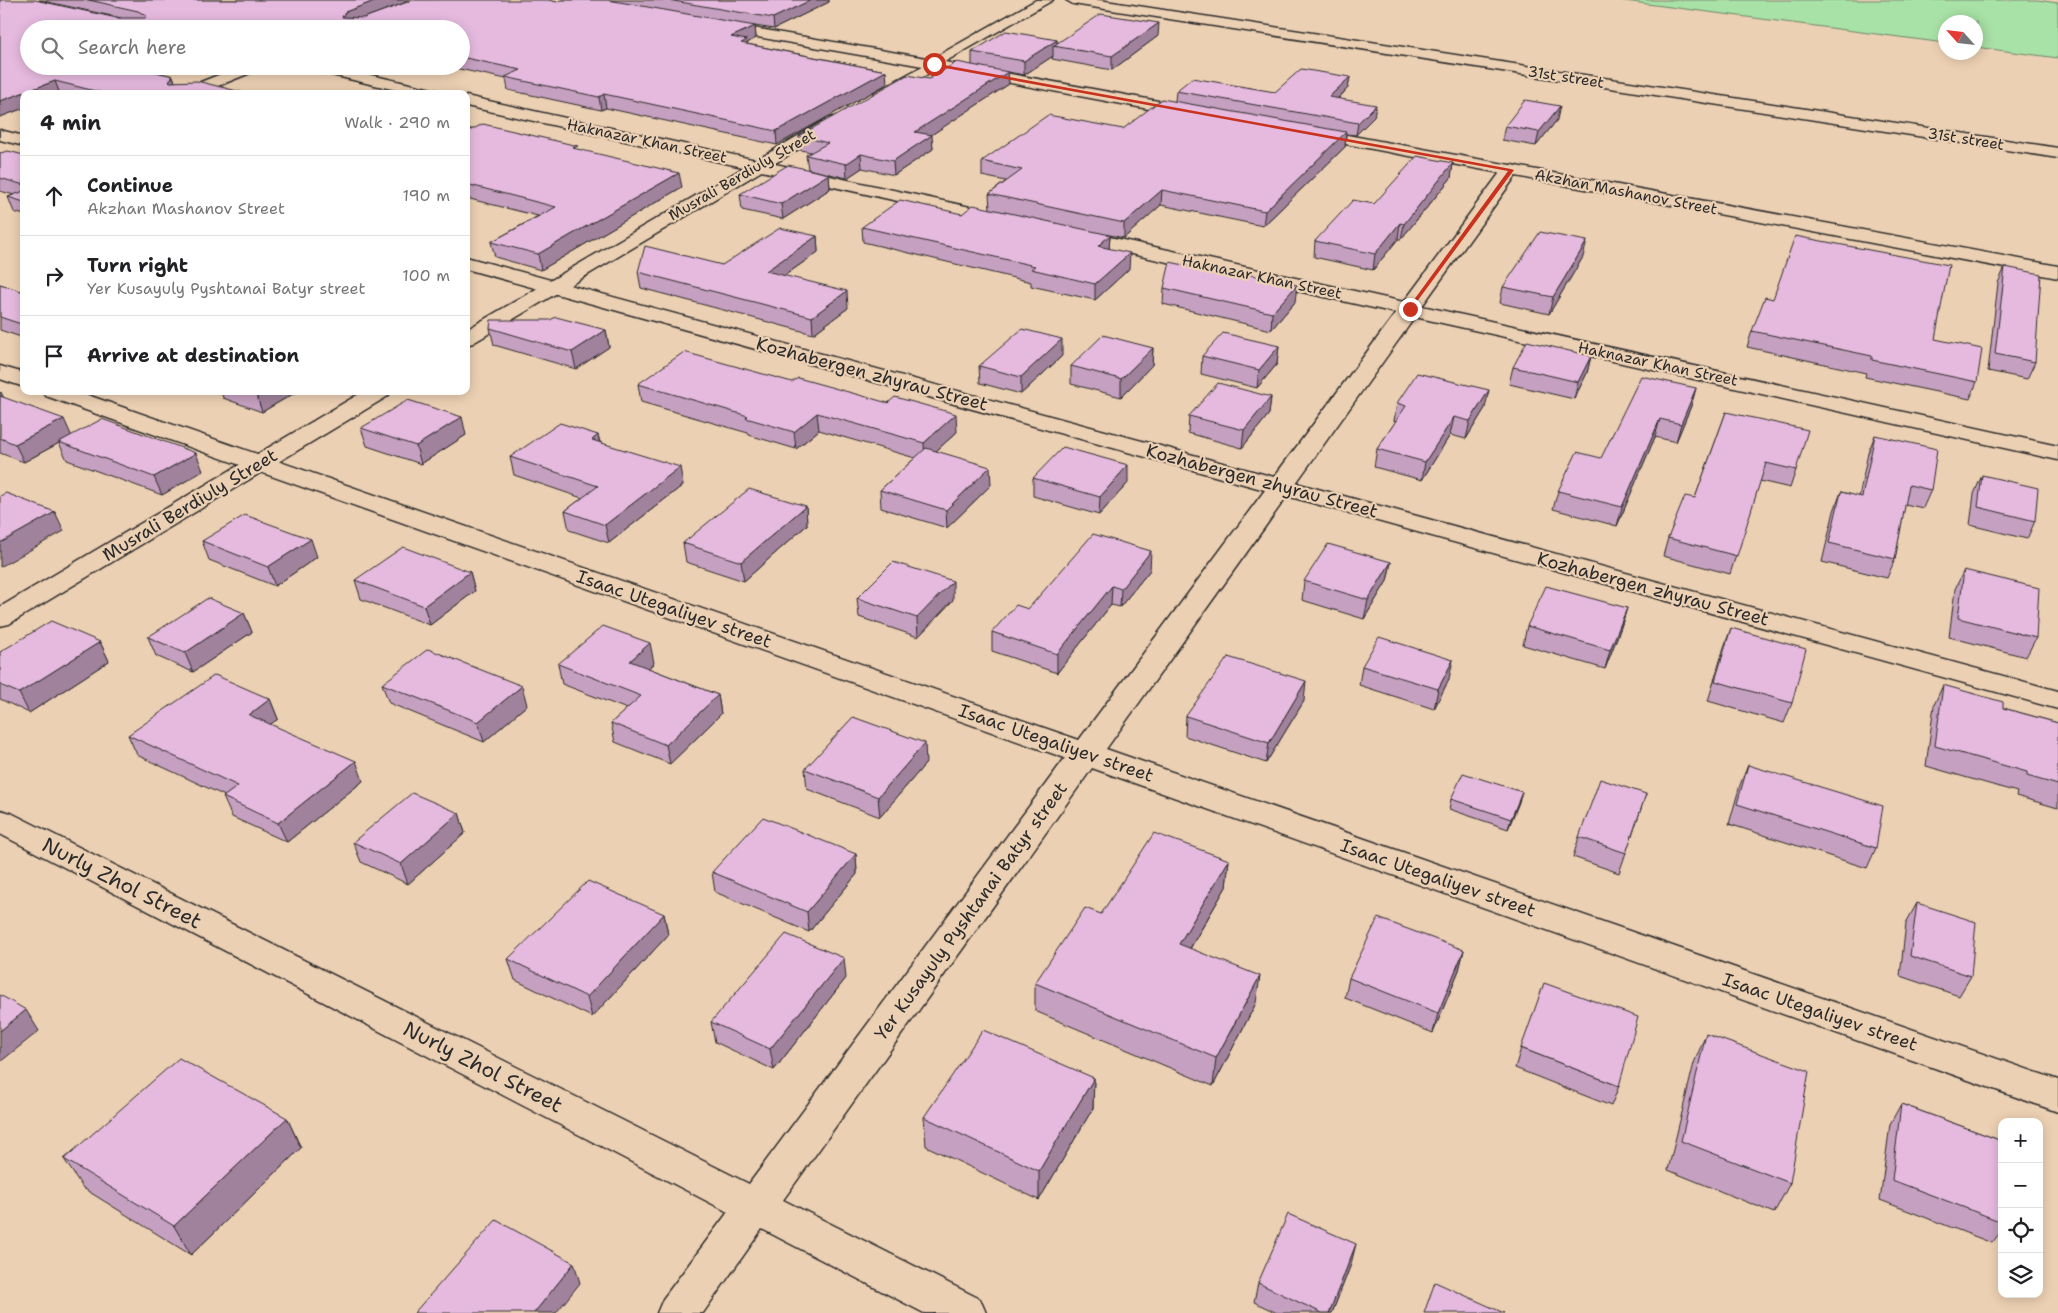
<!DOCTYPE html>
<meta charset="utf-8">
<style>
:root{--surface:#fff;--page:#f2f2f2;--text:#202124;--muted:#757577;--line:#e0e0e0}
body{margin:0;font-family:"Shantell Sans",sans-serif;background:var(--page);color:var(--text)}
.controls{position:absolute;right:15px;bottom:15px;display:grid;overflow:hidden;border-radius:10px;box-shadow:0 2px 12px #0003}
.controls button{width:45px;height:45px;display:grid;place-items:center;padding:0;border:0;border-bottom:1px solid var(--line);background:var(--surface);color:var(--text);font:25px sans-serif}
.compass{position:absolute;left:1938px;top:15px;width:45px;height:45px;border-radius:50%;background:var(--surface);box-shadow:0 2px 12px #0003;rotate:297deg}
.stop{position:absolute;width:15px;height:15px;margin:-11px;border:4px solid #c8321e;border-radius:50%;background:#fff}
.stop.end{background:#c8321e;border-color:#fff;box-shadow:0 1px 5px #0008}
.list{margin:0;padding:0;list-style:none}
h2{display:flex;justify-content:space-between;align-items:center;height:65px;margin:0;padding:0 20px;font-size:21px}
h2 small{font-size:16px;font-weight:400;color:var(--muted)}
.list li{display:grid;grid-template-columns:32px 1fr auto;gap:15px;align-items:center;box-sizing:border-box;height:80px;padding:0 20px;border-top:1px solid var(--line)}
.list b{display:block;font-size:19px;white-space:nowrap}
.list p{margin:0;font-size:16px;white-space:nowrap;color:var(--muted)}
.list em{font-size:16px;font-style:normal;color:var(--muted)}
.icon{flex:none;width:28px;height:28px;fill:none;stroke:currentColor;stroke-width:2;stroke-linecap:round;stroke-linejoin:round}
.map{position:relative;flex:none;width:2058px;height:1313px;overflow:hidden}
.search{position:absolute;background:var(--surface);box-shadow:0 2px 12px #0003;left:20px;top:20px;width:450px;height:55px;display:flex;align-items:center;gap:12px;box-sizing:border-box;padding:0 18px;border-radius:28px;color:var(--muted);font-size:19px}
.panel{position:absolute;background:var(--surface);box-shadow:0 2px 12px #0003;left:20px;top:90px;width:450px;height:305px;border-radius:10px}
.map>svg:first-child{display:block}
.green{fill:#a9e2a6;stroke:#6a8668}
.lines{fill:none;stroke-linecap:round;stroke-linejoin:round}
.minor-casing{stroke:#2b2b2b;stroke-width:3}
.tertiary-casing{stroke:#2b2b2b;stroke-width:3}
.minor{fill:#ecd0b3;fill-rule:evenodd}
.tertiary{fill:#ecd0b3;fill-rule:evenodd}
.wall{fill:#c6a0c0;stroke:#2b2b2b}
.shaded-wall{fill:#a1829c;stroke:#2b2b2b}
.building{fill:#e6badf;stroke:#2b2b2b}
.route{fill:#c8321e}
.labels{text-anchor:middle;stroke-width:4.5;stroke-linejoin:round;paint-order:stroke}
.far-street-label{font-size:15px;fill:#2b2b2b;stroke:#ecd0b3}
.street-label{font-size:18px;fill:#2b2b2b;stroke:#ecd0b3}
.near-street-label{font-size:21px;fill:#2b2b2b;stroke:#ecd0b3}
</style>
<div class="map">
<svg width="2058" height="1313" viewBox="0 0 2058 1313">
<rect width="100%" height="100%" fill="#ecd0b3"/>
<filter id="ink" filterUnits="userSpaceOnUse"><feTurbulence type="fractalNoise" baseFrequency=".02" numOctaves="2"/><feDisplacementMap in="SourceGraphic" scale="10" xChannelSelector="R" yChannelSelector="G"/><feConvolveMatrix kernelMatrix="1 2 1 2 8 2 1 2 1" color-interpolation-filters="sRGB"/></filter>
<g filter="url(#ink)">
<!-- green -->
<path class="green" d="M1617,0H2037L2058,3V58L1976,47V22H1946L1945,43Z"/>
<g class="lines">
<!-- minor casing -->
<g class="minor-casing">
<path id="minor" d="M1036,0H1053L934,68L718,30L713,29L711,26L713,23L718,22L932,59Z
M1066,0H1099L2058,148V158L1073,4Z
M241,66H262L260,69L198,94H175L178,91Z
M304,66H332L440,91L443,94H413L306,69Z
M466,96L1002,214L1008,215L1011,219L1008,223L1002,224L466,106Z
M0,130L24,136V146L0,140Z
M1511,165L1517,166L1520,170L1422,306L2058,446V460L1415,317L1296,483L2058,691V709L1287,496L1106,749L2058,1080V1112L1092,768L783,1200L980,1299L986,1313H924L762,1229L703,1313H657L663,1299L728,1212L0,834V810L11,813L749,1184L1065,758L46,396L43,391H76L1079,740L1265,490L466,269V257L1274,477L1396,313L1073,241L1066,239L1064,235L1066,231L1073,229L1404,302L1505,166Z
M0,366L24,373V387L0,379Z"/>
</g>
<!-- tertiary casing -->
<g class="tertiary-casing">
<path id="tertiary" d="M934,60L1191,107L1197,109L1199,112L1197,115L1191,117L936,69L887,98H875L873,95L875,92Z
M833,117L839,119L841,122L839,125L473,343L466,345V330L827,119Z
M1309,128L2058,266V278L1303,136L1301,133L1303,130Z
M364,391H391L388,396L9,624L0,626V607Z"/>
</g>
<!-- minor -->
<use href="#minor" class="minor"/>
<!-- tertiary -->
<use href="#tertiary" class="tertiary"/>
</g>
<!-- wall -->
<path class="wall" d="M0,0L121,18L39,0H412L557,2L561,0H829V2L774,29L755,26L756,38L747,43V44L886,71L887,84L777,145L606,108L601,110L508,90L506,79L445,66H461V29H29L161,73L173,76L175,82L249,94H24V108L0,117Z
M1158,36L1112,70L1052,59L1053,56L1024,75L1008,72L1009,84L931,135L933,149L894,175L862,168L847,178L808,169L806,155L811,152L800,150L799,136L929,79L972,65V52L1057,40V43Z
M356,66H384L374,70Z
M1350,77L1348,88L1338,99L1374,117L1356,135L1346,134L1345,147L1263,226L1161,205L1124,238L1110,235L1109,249L1129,269L1095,300L1031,286V282L863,242L862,227L962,214L990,209L989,194L1006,181L982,176V161L1123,129L1175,101L1176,91L1275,92Z
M1557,120L1536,146L1502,140L1505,126Z
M466,128L578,150L682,187L541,270L495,257L491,242L538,216L466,198Z
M0,153L24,155V215L14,212L8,197L14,195L0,191Z
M1453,163L1451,178L1401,239H1398L1373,270L1314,257L1315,241L1374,204Z
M829,174L830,189L783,219L742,210L740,194Z
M817,236L818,252L784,276L848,308L813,334L641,288L638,272L722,265Z
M1583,257L1549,314L1500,303L1503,287Z
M2005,267L2035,362L2027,379L1988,371L1998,283Z
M0,284L24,292V338L0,330Z
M1164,288L1295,302L1271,330L1163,304Z
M490,328L606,330L609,347L576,369L494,345Z
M1752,331L1935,339L1977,382L1970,399L1865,377L1866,373L1747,347Z
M1279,346L1277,364L1257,388L1201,374L1202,356Z
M1153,348L1152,365L1121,397L1071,384V366Z
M1062,356L1021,394L980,383L979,366Z
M1591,356L1587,373L1574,399L1509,384L1513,367Z
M638,384L957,432L936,451L991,485L947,528L881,508L880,490L915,458L819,430L796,449L749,435L748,433L641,402Z
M1696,388L1691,406L1676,442L1655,437L1617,526L1553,509L1558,491L1601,458Z
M213,391H298L262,412L223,398L222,394Z
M0,392L4,398L71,436L203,471L162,495L67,460L59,443L24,462L0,453Z
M1271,397L1269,414L1242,448L1188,433L1189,416Z
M1397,403L1485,408L1466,439L1450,435L1422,480L1374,467L1377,449L1396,421H1394Z
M1726,412L1796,470L1790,488L1760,481L1730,574L1663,556L1668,538L1695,498Z
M361,428L466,435L421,464L367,446Z
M598,435L600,442L683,485L609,543L569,530L565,511L582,498L514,475L510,457Z
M1875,435L1931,490L1923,508L1905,504L1895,559L1887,578L1822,562L1834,511L1841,492L1859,497L1868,453Z
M1982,475L2035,521L2027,539L1970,525L1974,494Z
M1033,478L1128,483L1099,515L1033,496Z
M806,506L807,525L744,581L686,562L683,543Z
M202,541L317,557L275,586L209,560Z
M1391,562L1387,581L1364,619L1302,600L1304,581Z
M1150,570L1120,607L1111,605L1057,673L992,651V632L1028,609Z
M1964,570L2036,638L2026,657L1949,637L1955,589Z
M470,572L475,591L430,625L361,599L355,580Z
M857,598L953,600L918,637L859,617Z
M1627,608L1621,627L1605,669L1523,645L1527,626Z
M244,613L252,632L193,672L156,656L148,637Z
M1731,628L1792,703L1784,723L1708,701L1724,647Z
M100,642L109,661L29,713L0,699V652Z
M654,663L648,668L718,695L721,714L670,764L615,742L611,723L627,709L562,684L558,664Z
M1362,666L1449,679L1434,709L1359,685Z
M382,684L527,705L484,742L389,703Z
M1943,685L2003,708L2058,723V808L2016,796L2017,792L1926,766L1934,705Z
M270,699L278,719L270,724L363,781L287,842L232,817L223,797L225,796L137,755L128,735Z
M1304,701L1266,763L1185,736L1186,716Z
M926,763L880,817L807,789L805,769Z
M1748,765L1876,848L1867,868L1729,824L1740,785Z
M1646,794L1619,873L1573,857L1579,837Z
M1451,799L1519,802L1508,829L1449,809Z
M459,813L465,833L408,884L361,862L353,842Z
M856,854L857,874L809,932L715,892L712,872Z
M1229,860L1226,887L1190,949L1256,1003L1213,1086L1035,1011V983L1101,914Z
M1917,903L1971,976L1959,996L1900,976L1906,923Z
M664,914L668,935L592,1017L515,980L508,959Z
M1464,950L1459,970L1433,1033L1345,998L1349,978Z
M846,978L774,1070L715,1042L711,1022Z
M1706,1034L1790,1183L1774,1213L1668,1170L1694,1063Z
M1521,1048L1619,1086L1611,1106L1515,1068Z
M1094,1078L1093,1108L1039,1200L926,1146L924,1117Z
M1901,1104L2002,1141V1230L1992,1243L1880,1200L1890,1124Z
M287,1118L301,1148L191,1255L83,1188L64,1159Z
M1351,1264L1332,1313H1277L1254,1302L1258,1283Z"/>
<!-- shaded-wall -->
<path class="shaded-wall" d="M377,0H412L348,24L342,17L345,12Z
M811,0H829V2L774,29L773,18Z
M1159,23L1158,36L1112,70V56Z
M755,26L756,38L747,43L748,53L731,37Z
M1057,40V47L1053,46V56L1024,75V61Z
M138,66H179L140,80L136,67Z
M373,66H384L374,70Z
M886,71L887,84L777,145L776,131Z
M1008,72L1009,84L916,145L915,132Z
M173,76L177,89L169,81Z
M1350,77L1348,88L1327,109L1329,97Z
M55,81L60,94H24V108L0,117V101Z
M604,94L606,108L601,110L599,97Z
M1376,105L1374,117L1356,135L1358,123Z
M1560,106L1557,120L1536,146L1539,132Z
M1346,132L1345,147L1263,226L1265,211Z
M932,135L933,149L894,175L893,161Z
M861,154L862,168L847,178L846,164Z
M1453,163L1451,178L1401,239L1404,224Z
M679,173L682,187L541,270L538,254Z
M829,174L830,189L783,219L781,204Z
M1162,190L1161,205L1124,238V223Z
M1400,223L1398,239L1373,270L1375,254Z
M1110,235L1109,251L1098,246Z
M817,236L818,252L768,287L766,271Z
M1587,241L1583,257L1549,314L1553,297Z
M1130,253L1129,269L1095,300V284Z
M1297,285L1295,302L1271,330L1272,313Z
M847,291L848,308L813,334L812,317Z
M606,330L609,347L576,369L572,352Z
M1062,339V356L1021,394V377Z
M1279,346L1277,364L1257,388L1259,370Z
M1153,348L1152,365L1121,397V379Z
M1591,356L1587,373L1574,399L1578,382Z
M1696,388L1691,406L1676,442L1681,424Z
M1489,390L1485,408L1466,439L1470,421Z
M262,391H298L262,412L256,394Z
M1,392L9,410L0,403V393Z
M1271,397L1269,414L1242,448L1244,430Z
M817,413L819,430L796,449L794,432Z
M956,414L957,432L925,461L924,443Z
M462,417L466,435L421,464L416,446Z
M1454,417L1450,435L1422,480L1425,462Z
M64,419L72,437L59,442V443L24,462L15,444Z
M1660,419L1655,437L1617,526L1622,507Z
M598,435L602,453L592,440Z
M196,453L203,471L162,495L154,477Z
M1128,465V483L1099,515L1100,497Z
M680,467L683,485L609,543L605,525Z
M990,467L991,485L947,528L946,510Z
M806,506L807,525L744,581L741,562Z
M55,512L64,531L0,567V543Z
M311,539L317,557L275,586L268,567Z
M1151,551L1150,570L1120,607L1121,589Z
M1391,562L1387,581L1364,619L1368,600Z
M470,572L475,591L430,625L424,606Z
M953,581V600L918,637L917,618Z
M1112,586L1111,605L1057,673V654Z
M1627,608L1621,627L1605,669L1610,650Z
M244,613L252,632L193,672L185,653Z
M100,642L109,661L29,713L19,693Z
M650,643L654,663L634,681L630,661Z
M1453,660L1449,679L1434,709L1438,689Z
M1306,681L1304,701L1266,763L1269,743Z
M522,686L527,705L484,742L478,722Z
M718,695L721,714L670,764L666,745Z
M270,699L278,719L257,734L249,715Z
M925,743L926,763L880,817L878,797Z
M356,761L363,781L287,842L278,823Z
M1522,792L1519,802L1508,829L1511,819Z
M459,813L465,833L408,884L401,864Z
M856,854L857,874L809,932L807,912Z
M1229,860L1226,887L1176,972L1179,944Z
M664,914L668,935L592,1017L587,997Z
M1464,950L1459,970L1433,1033L1438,1013Z
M844,958L846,978L774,1070L770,1049Z
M1260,976L1256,1003L1213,1086L1216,1058Z
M26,1010L39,1031L0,1062V1031Z
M1094,1078L1093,1108L1039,1200V1171Z
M287,1118L301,1148L191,1255L174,1226Z
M1356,1244L1351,1264L1332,1313H1329Z
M574,1263L580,1283L556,1313H534Z"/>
<!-- building -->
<path class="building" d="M0,0H35L117,18H145L147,16L138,11L89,0H377L345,12L342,17L364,18L413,0H548L557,2L561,0H608L755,26L731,37L747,40L741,43L886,71L776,131L604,94L599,97L505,77L521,70L461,57V29H29V66H138L136,67L173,76L169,81L170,82L197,81L249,94H107L55,81L0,101Z
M668,0H811L773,18Z
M1101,14L1159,23L1112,56L1053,46Z
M1006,31L1057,40L1024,61L972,52Z
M957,62L1008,72L915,132L932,135L893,161L861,154L846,164L806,155L828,143L799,136L907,75L929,79Z
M1301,69L1350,77L1329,97L1376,105L1358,123L1176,91L1192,78L1275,92Z
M1162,99L1346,132L1265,211L1162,190L1124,223L989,194L1022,170L982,161L1048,115L1123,129Z
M1525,100L1560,106L1539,132L1505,126Z
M483,124L578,146L573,148L679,173L538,254L491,242L556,207L466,184V128L471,130Z
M8,151L24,155V185L0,178V153Z
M1417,156L1453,163L1404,224L1400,223L1375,254L1315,241L1353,200L1374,204Z
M788,165L829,174L781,204L740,194Z
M24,191V202L8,197Z
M900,200L962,214L973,205L1110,235L1098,246L1130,253L1095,284L1031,269L1035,266L862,227Z
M780,228L817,236L766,271L847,291L812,317L638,272L645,246L722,265Z
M1540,232L1587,241L1553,297L1503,287Z
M1795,236L1949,265L1935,339L1982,349L1977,382L1872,360V356L1752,331L1765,297L1773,299Z
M1170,262L1238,277L1242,273L1297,285L1272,313L1164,288Z
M2005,267L2041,274L2035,362L1995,354Z
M0,284L24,292V325L0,317Z
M556,317L606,330L572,352L490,328L491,320H550Z
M1022,329L1062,339L1021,377L979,366Z
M1223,333L1279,346L1259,370L1202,356Z
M1103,335L1153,348L1121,379L1071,366Z
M1527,341L1591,356L1578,382L1513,367Z
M684,352L792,382L798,378L888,403L895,397L956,414L924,443L817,413L794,432L746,418L748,416L638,384Z
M1417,373L1489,390L1470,421L1454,417L1425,462L1377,449L1406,406L1397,403Z
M1641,376L1696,388L1681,424L1660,419L1622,507L1558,491L1577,452L1601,458Z
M1218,383L1271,397L1244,430L1189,416Z
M247,391H262L256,394Z
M0,396L64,419L15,444L0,438Z
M408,400L462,417L416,446L361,428Z
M1726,412L1808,430L1796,470L1766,463L1737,556L1668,538L1685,496L1695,498Z
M102,419L196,453L154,477L59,442Z
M560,423L598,435L592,440L680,467L605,525L565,511L598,486L510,457Z
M1875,435L1937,449L1931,490L1909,485L1895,559L1829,543L1841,492L1862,497Z
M1063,447L1128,465L1100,497L1033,478Z
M926,448L990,467L946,510L880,490Z
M1982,475L2038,488L2035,521L1978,507Z
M749,489L806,506L741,562L683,543Z
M6,493L55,512L0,543V496Z
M245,515L311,539L268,567L202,541Z
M1093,534L1151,551L1121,589L1112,586L1057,654L992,632L1016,605L1028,609Z
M1328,544L1391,562L1368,600L1304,581Z
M403,547L470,572L424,606L355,580Z
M893,562L953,581L917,618L857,598Z
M1964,570L2039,588L2036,638L1958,618Z
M1546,586L1627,608L1610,650L1527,626Z
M208,598L244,613L185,653L148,637Z
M51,621L100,642L19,693L0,685V652Z
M603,626L650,643L630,661L718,695L666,745L611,723L641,696L558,664Z
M1731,628L1806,649L1792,703L1715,681Z
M1379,637L1453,660L1438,689L1362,666Z
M428,649L522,686L478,722L382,684Z
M1228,657L1306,681L1269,743L1186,716Z
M215,675L270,699L249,715L356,761L278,823L223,797L238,786L128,735Z
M1943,685L2003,702V708L2058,723V785L2027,776V772L1935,746Z
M853,717L925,743L878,797L805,769Z
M1748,765L1883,806L1876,848L1737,804Z
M1463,773L1522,792L1511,819L1451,799Z
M1600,779L1646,794L1626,853L1579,837Z
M412,793L459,813L401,864L353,842Z
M763,817L856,854L807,912L712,872Z
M1154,833L1229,860L1179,944L1260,976L1216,1058L1035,983L1085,908L1101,914Z
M588,881L664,914L587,997L508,959Z
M1917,903L1976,922L1971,976L1910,956Z
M1378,918L1464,950L1438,1013L1349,978Z
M786,934L844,958L770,1049L711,1022Z
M1544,983L1638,1017L1619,1086L1521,1048Z
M0,995L26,1010L0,1031Z
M983,1030L1094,1078L1039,1171L924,1117Z
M1706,1034L1809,1071L1790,1183L1681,1141Z
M179,1058L287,1118L174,1226L64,1159Z
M1901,1104L2002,1141V1222L1892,1180Z
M1288,1214L1356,1244L1329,1313H1322L1258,1283Z
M496,1220L574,1263L534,1313H414Z
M1435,1282L1504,1313H1424Z"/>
</g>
<!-- route -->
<path class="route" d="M933,63L1511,169L1514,170L1410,311L1408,308L1508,171L934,66Z"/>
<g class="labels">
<!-- far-street labels -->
<g class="far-street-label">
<text transform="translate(1566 77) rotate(9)" y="5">31st street</text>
<text transform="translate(1966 139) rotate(9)" y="5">31st street</text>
<text transform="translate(647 141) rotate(12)" y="5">Haknazar Khan Street</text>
<text transform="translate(742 175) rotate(-30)" y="5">Musrali Berdiuly Street</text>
<text transform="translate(1626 192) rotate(11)" y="5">Akzhan Mashanov Street</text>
<text transform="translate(1262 277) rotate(12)" y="5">Haknazar Khan Street</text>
<text transform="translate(1658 364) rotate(12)" y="5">Haknazar Khan Street</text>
</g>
<!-- street labels -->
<g class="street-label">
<text transform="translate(872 374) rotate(15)" y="6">Kozhabergen zhyrau Street</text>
<text transform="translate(1262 481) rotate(15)" y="6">Kozhabergen zhyrau Street</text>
<text transform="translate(190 505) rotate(-31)" y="6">Musrali Berdiuly Street</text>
<text transform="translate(1653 589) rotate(15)" y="6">Kozhabergen zhyrau Street</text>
<text transform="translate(674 609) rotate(19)" y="6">Isaac Utegaliyev street</text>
<text transform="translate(1056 743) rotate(19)" y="6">Isaac Utegaliyev street</text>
<text transform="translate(1438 878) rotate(19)" y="6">Isaac Utegaliyev street</text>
<text transform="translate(971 911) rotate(-54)" y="6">Yer Kusayuly Pyshtanai Batyr street</text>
<text transform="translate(1820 1012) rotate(19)" y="6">Isaac Utegaliyev street</text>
</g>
<!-- near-street labels -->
<g class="near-street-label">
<text transform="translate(122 883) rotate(27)" y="7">Nurly Zhol Street</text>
<text transform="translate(483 1067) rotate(27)" y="7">Nurly Zhol Street</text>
</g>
</g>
</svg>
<div class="controls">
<button>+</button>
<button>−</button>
<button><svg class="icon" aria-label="locate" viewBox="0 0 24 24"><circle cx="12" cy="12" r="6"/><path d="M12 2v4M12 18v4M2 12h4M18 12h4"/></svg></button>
<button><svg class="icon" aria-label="layers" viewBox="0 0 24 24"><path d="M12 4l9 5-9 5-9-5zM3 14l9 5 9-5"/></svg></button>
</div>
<svg class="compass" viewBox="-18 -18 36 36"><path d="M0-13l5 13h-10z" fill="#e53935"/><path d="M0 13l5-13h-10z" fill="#757577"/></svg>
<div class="stop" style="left:934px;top:64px"></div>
<div class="stop end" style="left:1410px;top:309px"></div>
<div class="search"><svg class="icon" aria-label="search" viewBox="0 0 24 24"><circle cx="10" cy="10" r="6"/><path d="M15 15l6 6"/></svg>Search here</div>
<section class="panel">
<h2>4 min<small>Walk · 290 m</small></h2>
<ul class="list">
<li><svg class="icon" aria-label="ahead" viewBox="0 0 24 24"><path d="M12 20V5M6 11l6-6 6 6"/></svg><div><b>Continue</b><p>Akzhan Mashanov Street</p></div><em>190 m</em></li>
<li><svg class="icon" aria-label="right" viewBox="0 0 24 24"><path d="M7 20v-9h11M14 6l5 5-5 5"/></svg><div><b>Turn right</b><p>Yer Kusayuly Pyshtanai Batyr street</p></div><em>100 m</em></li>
<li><svg class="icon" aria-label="arrive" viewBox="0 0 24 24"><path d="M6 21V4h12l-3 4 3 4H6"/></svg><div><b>Arrive at destination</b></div></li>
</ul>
</section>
</div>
